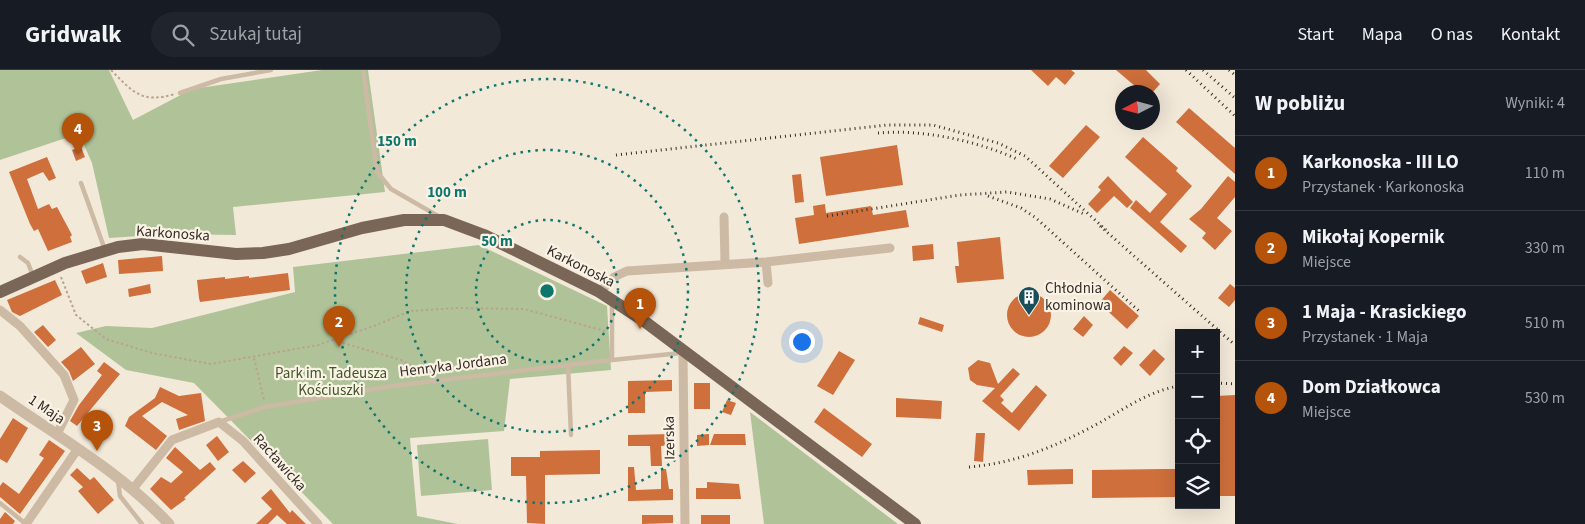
<!DOCTYPE html>
<html lang="pl">
<meta charset="utf-8">
<style>
:root{--surface:#171b24;--page:#20242c;--text:#f1f3f6;--muted:#9ea1a6;--line:#363941;--accent:#b45309}
body{margin:0;font-family:"Source Sans 3",sans-serif;background:var(--page);color:var(--text)}
.controls{position:absolute;right:15px;bottom:15px;display:grid;overflow:hidden;border-radius:0px;box-shadow:0 5px 20px #0002}
.controls button{width:45px;height:45px;display:grid;place-items:center;padding:0;border:0;border-bottom:1px solid var(--line);background:var(--surface);color:var(--text);font:25px sans-serif}
.compass{position:absolute;left:1115px;top:15px;width:45px;height:45px;border-radius:50%;background:var(--surface);box-shadow:0 5px 20px #0002;rotate:264deg}
.you{position:absolute;left:801px;top:271px;width:18px;height:18px;margin:-12px;border:4px solid #fff;border-radius:50%;background:#1a73e8;box-shadow:0 0 0 8px #1a73e833}
.badge{display:grid;place-items:center;width:32px;height:32px;border-radius:50%;background:var(--accent);color:#fff;font-size:16px;font-weight:700}
.pin{position:absolute;translate:-50% -41px;filter:drop-shadow(0 1px 2px #0008)}
.pin::after{content:'';position:absolute;top:26px;width:18px;height:15px;background:inherit;clip-path:polygon(0 0,100% 0,50% 100%)}
.list{margin:0;padding:0;list-style:none}
h2{display:flex;justify-content:space-between;align-items:center;height:65px;margin:0;padding:0 20px;font-size:21px}
h2 small{font-size:16px;font-weight:400;color:var(--muted)}
.list li{display:grid;grid-template-columns:32px 1fr auto;gap:15px;align-items:center;box-sizing:border-box;height:75px;padding:0 20px;border-top:1px solid var(--line)}
.list b{display:block;font-size:19px;white-space:nowrap}
.list p{margin:0;font-size:16px;white-space:nowrap;color:var(--muted)}
.list em{font-size:16px;font-style:normal;color:var(--muted)}
.icon{flex:none;width:28px;height:28px;fill:none;stroke:currentColor;stroke-width:2;stroke-linecap:round;stroke-linejoin:round}
.map{position:relative;flex:none;width:1235px;height:454px;overflow:hidden}
header{display:flex;align-items:center;gap:30px;box-sizing:border-box;height:70px;padding:0 25px;background:var(--surface);border-bottom:1px solid var(--line)}
header strong{font-size:24px}
nav{display:flex;gap:28px;margin-inline-start:auto;font-size:18px}
.search{width:350px;height:45px;background:var(--page);display:flex;align-items:center;gap:12px;box-sizing:border-box;padding:0 18px;border-radius:28px;color:var(--muted);font-size:19px}
main{display:flex}
aside{flex:1;background:var(--surface)}
.map>svg:first-child{display:block}
.green{fill:#b0c398}
.building{fill:#ce6f3c}
.lines{fill:none;stroke-linecap:round;stroke-linejoin:round}
.path{stroke:#b8a48e;stroke-width:2;stroke-dasharray:2.5 2.5;stroke-linecap:butt}
.service{stroke:#ccbaa4;stroke-width:4.5}
.minor{stroke:#ccbaa4;stroke-width:9}
.tertiary{stroke:#ccbaa4;stroke-width:11}
.primary{stroke:#796656;stroke-width:12}
.rail{stroke:#362d26;stroke-width:3;stroke-dasharray:1 4;stroke-linecap:butt}
.ring{fill:none;stroke:#0f766e;stroke-width:2.5;stroke-dasharray:2.5 5}
.labels{text-anchor:middle;stroke-width:4.5;stroke-linejoin:round;paint-order:stroke}
.street-label{font-size:15px;fill:#362d26;stroke:#faf3e5}
.poi-label{font-size:15px;fill:#362d26;stroke:#faf3e5;text-anchor:start}
.park-label{font-size:15px;fill:#405628;stroke:#faf3e5}
.centre{fill:#0f766e;stroke:#faf3e5;stroke-width:2.5}
.ring-label{font-size:15px;text-anchor:middle;font-weight:bold;fill:#0f766e;stroke:#faf3e5;stroke-width:4.5;stroke-linejoin:round;paint-order:stroke}
</style>
<header>
<strong>Gridwalk</strong>
<div class="search"><svg class="icon" aria-label="search" viewBox="0 0 24 24"><circle cx="10" cy="10" r="6"/><path d="M15 15l6 6"/></svg>Szukaj tutaj</div>
<nav><a>Start</a><a>Mapa</a><a>O nas</a><a>Kontakt</a></nav>
</header>
<main>
<div class="map">
<svg width="1235" height="454" viewBox="0 0 1235 454">
<rect width="100%" height="100%" fill="#f3e9d9"/>
<!-- green -->
<path class="green" d="M0,0H109L133,50L192,19L322,0H368L385,122L233,137L236,165L170,164L109,168L92,93L80,66L69,67L0,90Z
M479,175L607,236L611,300L510,309L504,361L410,368L417,446L458,454H333L194,313L126,300L76,263L106,256L152,258L295,222L293,197Z
M750,342L898,454H764Z
M488,369L492,420L421,426L417,375Z"/>
<!-- building -->
<path class="building" d="M1031,0H1071L1075,3L1065,15L1056,7L1048,16Z
M1116,0H1146L1160,14L1153,22H1142Z
M1189,38L1235,78V104L1176,52Z
M1086,55L1100,67L1063,108L1049,96Z
M1143,67L1178,98L1176,101L1192,116L1160,152L1187,176L1181,183L1130,138L1136,130L1150,143L1167,124L1125,87Z
M897,75L903,115L826,126L820,87Z
M81,77L85,87L76,91L72,80Z
M47,87L56,108L49,111L43,102L27,109L38,139L49,134L52,139L57,137L72,165L70,167L72,172L48,181L38,159L34,161L30,154L9,102Z
M801,104L804,132L795,133L792,105Z
M1108,106L1133,132L1127,138L1114,126L1097,143L1088,134L1101,120L1098,117Z
M1228,106L1235,112V127L1217,148L1232,161L1215,180L1202,168L1206,163L1189,149L1201,139Z
M825,134L826,143L871,136L873,145L906,140L909,157L799,174L795,148L814,145L813,136Z
M1000,167L1004,209L957,213L955,196H959L957,172Z
M933,174L934,189L913,191L912,176Z
M162,186L163,201L119,204L118,190Z
M103,193L107,207L86,214L81,201Z
M288,203L290,220L200,232L199,228L197,210L225,207V209L249,206V208Z
M55,210L62,225L20,246L12,242L7,230Z
M150,214L151,223L129,227L128,219Z
M1230,214L1235,218V230L1229,237L1218,228Z
M1110,220L1139,246L1127,259L1099,233Z
M1007 245a22 22 0 1 1 44 0a22 22 0 1 1-44 0Z
M1084,246L1093,255L1083,267L1073,259Z
M920,247L944,255L942,262L918,254Z
M43,255L56,270L48,277L34,262Z
M1124,276L1133,283L1121,296L1113,288Z
M81,277L95,294L73,311L69,301L61,292Z
M1154,279L1165,289L1150,306L1139,295Z
M839,281L855,290L833,325L817,316Z
M978,290L990,293L998,314L1013,298L1020,304L1000,326L1004,330L1001,333L1012,343L1036,315L1047,325L1019,361L982,331L995,318L977,315L970,310L968,298Z
M104,292L120,304L77,356L70,351L79,335L102,305L97,301Z
M672,310V321L645,322V343H628V311Z
M694,313H710V339H694Z
M160,317L179,326L201,323L205,351L179,360L176,349L188,345L162,332L142,346L167,366L156,380L125,356L129,347L155,328Z
M1235,325V426H1216V326Z
M896,328L942,331L941,349L896,347Z
M727,330L736,333L731,345L722,342Z
M824,338L872,374L862,387L814,352Z
M13,348L28,358L7,393L0,389V369Z
M976,363H985L983,392L974,391Z
M672,364V375L661,376L662,396H651L650,376H628V365Z
M709,364V375L697,376V365Z
M714,364H745L746,375H710Z
M217,366L229,382L218,391L206,375Z
M49,370L65,381L20,444L0,427V416L3,412L19,424L44,388L39,385Z
M175,377L200,400L210,392L216,399L184,428L186,429L171,440L150,419L161,407L171,413L183,402L166,388Z
M600,380V404L545,405V454L527,453L526,406H511V387H540V381Z
M243,391L256,403L245,413L232,400Z
M628,397H634L636,420L661,419V399H666L669,419H673V430L628,431Z
M77,398L90,410L94,407L114,430L98,444L78,421L83,417L70,405Z
M1073,399V414L1028,415L1027,400Z
M1163,399H1179V427L1092,428V400Z
M707,412L739,414L741,429H696V418H707Z
M271,419L290,443L292,440L306,454H287L277,445L268,454H256L272,439L261,428Z
M5,442L15,451L13,454H0V449Z
M642,445H673V453L642,454Z
M701,445H730V454H701Z"/>
<g class="lines">
<!-- path -->
<path class="path" d="M111,0C133,22 141,34 175,24
M61,207L76,245L106,269L152,283L211,294L318,275L374,256L410,241L457,238L524,239L605,261
M333,270L401,290L426,305
M254,288L264,330"/>
<!-- service -->
<path class="service" d="M363,0L377,102L391,119L438,146
M180,23L221,9L271,0
M81,113L105,180
M20,187L28,193L33,206
M612,232V290L681,283
M219,352L265,337L392,316L568,295
M571,365L568,295L612,290
M118,411L120,426L142,454
M0,433L26,454"/>
<!-- minor -->
<path class="minor" d="M724,147L725,194
M766,192L768,213
M600,222L614,207L627,201L766,192L890,178
M0,240L20,256L64,305L74,330L57,364
M685,282L683,287L685,454
M132,420L172,370L219,352L243,371L318,454
M26,454L77,380"/>
<!-- tertiary -->
<path class="tertiary" d="M0,326C57,366 121,402 169,454"/>
<!-- primary -->
<path class="primary" d="M0,222L65,193L118,177L143,174L236,184L263,183L289,179L362,158L404,150H444L484,165L598,221L644,251L915,454"/>
<!-- rail -->
<path class="rail" d="M1186,0L1235,46
M1203,0L1235,28
M1229,0L1235,5
M878,63C923,59 977,71 1017,89
M616,85L887,55H933L998,73L1025,86L1106,160
M988,126L1021,138L1036,148L1139,241
M827,146L960,125L1007,122L1050,129L1084,144
M1100,156L1235,275
M1216,313L1235,314
M969,397C1017,393 1057,376 1099,353C1124,339 1149,321 1179,316"/>
</g>
<!-- distance rings -->
<g class="ring">
<circle cx="547" cy="221" r="71"/>
<circle cx="547" cy="221" r="141"/>
<circle cx="547" cy="221" r="212"/>
</g>
<!-- icons -->
<defs>
<g id="building-pin" transform="scale(1.125)"><path d="M0 17L-7.5 6A9.5 9.5 0 1 1 7.5 6Z" fill="#194f5a" stroke="#faf3e5"/><path d="M-4-6H4V6H1V3H-1V6H-4ZM-2.5-4.3h1.7v1.8h-1.7ZM.8-4.3h1.7v1.8H.8ZM-2.5-1h1.7V.8h-1.7ZM.8-1h1.7V.8H.8Z" fill="#fff"/></g>
</defs>
<g fill-rule="evenodd">
<use href="#building-pin" x="1029" y="227"/>
</g>
<g class="labels">
<!-- street labels -->
<g class="street-label">
<text transform="translate(173 163) rotate(4)" y="5">Karkonoska</text>
<text transform="translate(581 196) rotate(27)" y="5">Karkonoska</text>
<text transform="translate(453 295) rotate(-7)" y="5">Henryka Jordana</text>
<text transform="translate(47 339) rotate(34)" y="5">1 Maja</text>
<text transform="translate(669 368) rotate(-91)" y="5">Izerska</text>
<text transform="translate(280 392) rotate(48)" y="5">Racławicka</text>
</g>
<!-- poi labels -->
<g class="poi-label">
<text x="1045" y="223">Chłodnia<tspan x="1045" dy="17">kominowa</tspan></text>
</g>
<!-- park labels -->
<g class="park-label">
<text x="331" y="308">Park im. Tadeusza<tspan x="331" dy="17">Kościuszki</tspan></text>
</g>
</g>
<circle cx="547" cy="221" r="8" class="centre"/>
<g class="ring-label">
<text x="397" y="76">150 m</text>
<text x="447" y="127">100 m</text>
<text x="497" y="176">50 m</text>
</g>
</svg>
<div class="controls">
<button>+</button>
<button>−</button>
<button><svg class="icon" aria-label="locate" viewBox="0 0 24 24"><circle cx="12" cy="12" r="6"/><path d="M12 2v4M12 18v4M2 12h4M18 12h4"/></svg></button>
<button><svg class="icon" aria-label="layers" viewBox="0 0 24 24"><path d="M12 4l9 5-9 5-9-5zM3 14l9 5 9-5"/></svg></button>
</div>
<svg class="compass" viewBox="-18 -18 36 36"><path d="M0-13l5 13h-10z" fill="#e53935"/><path d="M0 13l5-13h-10z" fill="#9ea1a6"/></svg>
<div class="you"></div>
<div class="pin badge" style="left:640px;top:259px">1</div>
<div class="pin badge" style="left:339px;top:277px">2</div>
<div class="pin badge" style="left:97px;top:381px">3</div>
<div class="pin badge" style="left:78px;top:84px">4</div>
</div>
<aside>
<h2>W pobliżu<small>Wyniki: 4</small></h2>
<ul class="list">
<li><span class="badge">1</span><div><b>Karkonoska - III LO</b><p>Przystanek · Karkonoska</p></div><em>110 m</em></li>
<li><span class="badge">2</span><div><b>Mikołaj Kopernik</b><p>Miejsce</p></div><em>330 m</em></li>
<li><span class="badge">3</span><div><b>1 Maja - Krasickiego</b><p>Przystanek · 1 Maja</p></div><em>510 m</em></li>
<li><span class="badge">4</span><div><b>Dom Działkowca</b><p>Miejsce</p></div><em>530 m</em></li>
</ul>
</aside>
</main>
